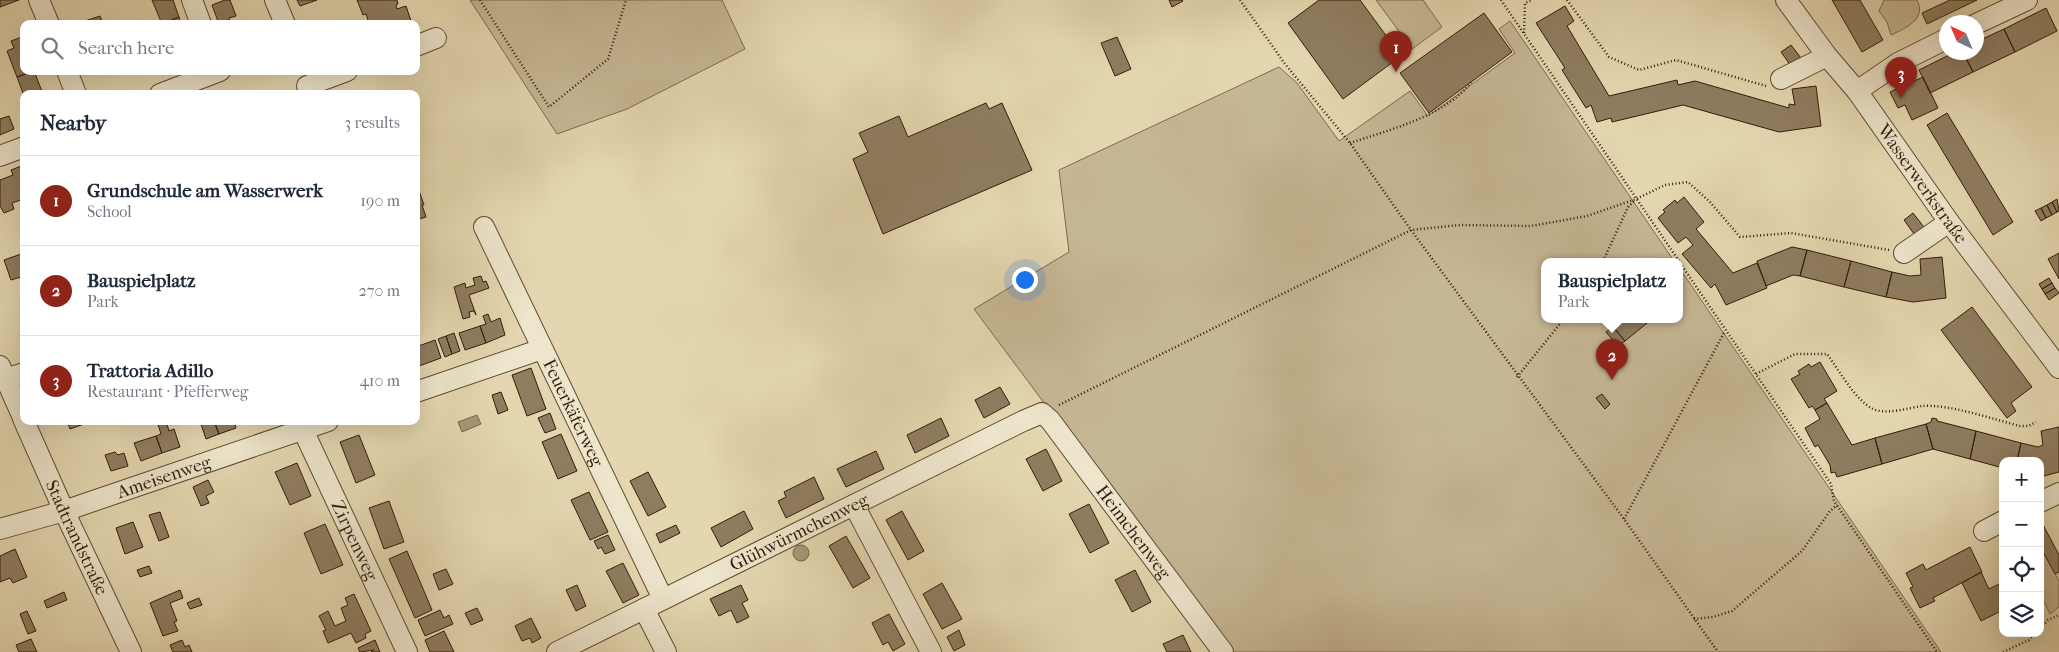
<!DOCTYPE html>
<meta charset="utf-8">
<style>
:root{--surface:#fff;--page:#f2f2f3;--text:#1f2937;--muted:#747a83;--line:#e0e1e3;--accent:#8f2418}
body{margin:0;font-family:"IM FELL French Canon",serif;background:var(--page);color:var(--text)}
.controls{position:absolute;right:15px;bottom:15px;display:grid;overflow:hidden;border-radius:10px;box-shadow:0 5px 20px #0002}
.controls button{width:45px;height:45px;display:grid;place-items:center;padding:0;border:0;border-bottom:1px solid var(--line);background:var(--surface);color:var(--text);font:25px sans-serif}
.compass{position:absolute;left:1939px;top:15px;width:45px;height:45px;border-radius:50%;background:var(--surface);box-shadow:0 5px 20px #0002;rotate:316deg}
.you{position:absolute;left:1024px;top:279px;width:18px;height:18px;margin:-12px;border:4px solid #fff;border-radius:50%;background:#1a73e8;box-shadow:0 0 0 8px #1a73e833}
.badge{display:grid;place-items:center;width:32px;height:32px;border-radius:50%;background:var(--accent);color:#fff;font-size:16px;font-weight:700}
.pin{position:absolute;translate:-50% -41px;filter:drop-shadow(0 1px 2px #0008)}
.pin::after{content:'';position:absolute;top:26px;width:18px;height:15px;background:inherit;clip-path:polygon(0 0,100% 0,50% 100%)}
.popup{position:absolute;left:1541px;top:258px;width:142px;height:65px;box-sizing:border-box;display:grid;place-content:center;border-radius:10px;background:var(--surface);filter:drop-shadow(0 1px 4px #0005);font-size:16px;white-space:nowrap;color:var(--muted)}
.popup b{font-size:19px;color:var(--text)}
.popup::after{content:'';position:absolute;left:50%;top:100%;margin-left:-10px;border:10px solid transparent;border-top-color:var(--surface)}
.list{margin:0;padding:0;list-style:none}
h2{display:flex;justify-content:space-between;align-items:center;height:65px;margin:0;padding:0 20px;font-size:21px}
h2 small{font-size:16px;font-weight:400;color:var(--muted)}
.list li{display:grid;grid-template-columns:32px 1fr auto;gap:15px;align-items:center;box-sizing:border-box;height:90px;padding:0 20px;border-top:1px solid var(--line)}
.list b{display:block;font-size:19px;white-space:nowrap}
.list p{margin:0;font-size:16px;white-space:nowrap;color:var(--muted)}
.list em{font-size:16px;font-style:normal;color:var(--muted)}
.icon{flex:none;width:28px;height:28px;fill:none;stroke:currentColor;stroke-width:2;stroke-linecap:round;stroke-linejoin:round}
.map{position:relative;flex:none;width:2059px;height:652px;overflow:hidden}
.search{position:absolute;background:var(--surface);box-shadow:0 5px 20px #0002;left:20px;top:20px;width:400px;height:55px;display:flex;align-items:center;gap:12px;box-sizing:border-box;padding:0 18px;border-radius:10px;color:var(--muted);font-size:19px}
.panel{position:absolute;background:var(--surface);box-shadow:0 5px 20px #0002;left:20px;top:90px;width:400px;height:335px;border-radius:10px}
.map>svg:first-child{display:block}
.green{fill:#c6b794;stroke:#7c6a4e}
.water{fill:#a79777;stroke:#78664b}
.building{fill:#8f7d60;stroke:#321c09}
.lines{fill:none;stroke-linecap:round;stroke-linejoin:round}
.minor-casing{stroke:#5e4b33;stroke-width:22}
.path{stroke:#321c09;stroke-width:2.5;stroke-dasharray:1 2.5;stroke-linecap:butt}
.minor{stroke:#ede5cc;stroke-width:20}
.labels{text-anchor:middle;stroke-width:4;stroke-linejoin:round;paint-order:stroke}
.street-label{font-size:18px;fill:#321c09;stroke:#ede5cc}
</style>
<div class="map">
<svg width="2059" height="652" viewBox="0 0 2059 652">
<rect width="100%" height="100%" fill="#e4d7b0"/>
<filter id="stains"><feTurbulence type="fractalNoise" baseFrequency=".004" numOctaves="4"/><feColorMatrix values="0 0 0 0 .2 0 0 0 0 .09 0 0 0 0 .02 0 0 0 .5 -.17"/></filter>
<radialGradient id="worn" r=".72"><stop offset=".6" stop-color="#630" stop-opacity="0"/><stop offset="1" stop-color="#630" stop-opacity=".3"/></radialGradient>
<!-- green -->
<path class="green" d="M470,0H722L745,49L627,109L557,134Z
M1376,0H1423L1442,27L1412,49Z
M1884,0H1917C1927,19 1906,28 1891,35L1887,22L1879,11Z
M1510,21L1674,261H1544V319H1680V269L1941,652H1230L974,309L1069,252L1059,170L1279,67L1297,83L1339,141L1410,91L1428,116L1515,53L1499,29Z
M2040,546L2059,581V607L2050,614L2040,593Z"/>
<!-- water -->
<path class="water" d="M477,415L481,424L462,432L458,422Z
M793 553a8 8 0 1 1 16 0a8 8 0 1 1-16 0Z"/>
<!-- building -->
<path class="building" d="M0,0H19L0,7Z
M152,0H173L179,17L162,24Z
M225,0H230L236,16L229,18L231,24H219L212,5Z
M297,0H317L300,6Z
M357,0H397L398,4L396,5L397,9L406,6L412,24H359L368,20L366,14L363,15Z
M1169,0H1182L1183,1L1172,7Z
M1319,0H1360L1401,56L1343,99L1288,23Z
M1832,0H1860L1883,40L1862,52Z
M1950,0H1977L1927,24L1922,13Z
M1565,6L1574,21L1567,26L1609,96L1677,80L1678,85L1695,81L1789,108V104L1795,105L1792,89L1816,86L1821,126L1779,132L1683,105L1612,122L1611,118L1597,122L1591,105L1586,108L1562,70L1565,68L1536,23Z
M2046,8L2057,31L2015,52L2004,29Z
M1484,13L1512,52L1429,113L1400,73Z
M100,16L103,24H83L82,22Z
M179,17L181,24H162Z
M2004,29L2015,52L1973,72L1963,52H1976V42Z
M22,37L24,43V71H33L17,77L7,51L14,48L11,41Z
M1117,37L1131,69L1115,76L1101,43Z
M1791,45L1801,58L1791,66L1781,52Z
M1955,52H1963L1973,72L1930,93L1919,70Z
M34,71L43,94H24V96L17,77Z
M1923,77L1938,108L1912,120L1905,105L1898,108L1890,92Z
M986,103L989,109L1002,103L1032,170L883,234L853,159L868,152L859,133L899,116L908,137Z
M1947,113L2013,222L1993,235L1927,125Z
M9,116L14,129L0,135V119Z
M24,165V199L12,203L14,209L4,213L0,206V180L13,175L11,170Z
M416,182L424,205H422L426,217L416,220Z
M1684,197L1704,222L1696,229L1733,273L1757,263L1767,288L1726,305L1715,284L1711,288L1682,254L1693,245L1686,237L1678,243L1658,218L1665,212L1663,210L1675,200L1677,203Z
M2057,199L2059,211L2057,212L2052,202Z
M2052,202L2057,212L2052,215L2047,205Z
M2047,205L2052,215L2046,218L2041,208Z
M2041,208L2046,218L2041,221L2035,211Z
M1913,213L1927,231L1917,238L1904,220Z
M1792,247L1807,250L1800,276L1793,275L1766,286L1757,261Z
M1807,250L1851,261L1844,287L1800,276Z
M24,253V276L11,280L4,260Z
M2059,253V279L2048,259Z
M1942,257L1946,298L1913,302L1886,297L1892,272L1910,276L1921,275L1920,259Z
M1851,261L1892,272L1886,297L1844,287Z
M481,276L483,282L486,281L489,288L469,295L476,315L474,311L469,312L470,317L463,319L454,287L465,283L466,288L475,285L473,278Z
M2049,278L2052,283L2042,289L2039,284Z
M2052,283L2055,288L2045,294L2042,289Z
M2055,288L2059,293L2049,300L2045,294Z
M1972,307L2032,387L2011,403L2016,411L2007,418L1941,330Z
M488,314L491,322L500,318L505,335L486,343L480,326L486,324L483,316Z
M1623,319H1652L1625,341L1613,327Z
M480,326L486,343L465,350L459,333Z
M1613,327L1625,341L1618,346L1606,332Z
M454,333L460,351L452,354L446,336Z
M446,336L452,354L445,357L438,339Z
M435,340L441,358L419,366L416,358V347Z
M1820,362L1837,391L1824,399L1827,403L1815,410L1812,406L1809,408L1791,379L1800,374L1798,371L1809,364L1811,367Z
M531,368L546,409L527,416L512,375Z
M1000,387L1010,404L984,418L975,400Z
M501,392L508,410L498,414L492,395Z
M1602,394L1610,404L1605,409L1596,398Z
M1827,403L1852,445L1875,438L1882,464L1837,477L1835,472L1831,473L1830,465L1818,445L1815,447L1805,428L1820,419L1815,410Z
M550,413L556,429L545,433L538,418Z
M941,418L949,436L915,453L907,435Z
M1932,418L1937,419V421L1976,431L1970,459L1933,449L1926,424L1931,422Z
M67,421H87V423L70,429Z
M157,421H166L169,431L174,429L180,447L162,453L156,436L161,434Z
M200,421H214L219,434L206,439Z
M214,421H234L236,428L219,434Z
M1926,424L1933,449L1882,464L1875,438Z
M2059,427V472L2044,476L2040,475V461H2017L2021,443L2038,447L2043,445L2041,431Z
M1976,431L2021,443L2017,461H2003V468L1970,459Z
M561,434L577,471L558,479L542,442Z
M359,435L375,475L356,483L340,442Z
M156,436L162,453L141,461L134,443Z
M1046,449L1062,481L1043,491L1026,459Z
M876,451L884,469L846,487L837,469Z
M115,452L118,455L124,453L128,466L111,471L105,455Z
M297,463L311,496L290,505L275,472Z
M648,472L666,507L648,516L630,481Z
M814,477L824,499L786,518L778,501L786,497L784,492Z
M208,480L214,492L206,496L209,503L201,506L193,487Z
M589,492L608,532L590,540L571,500Z
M389,501L404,542L384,549L369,508Z
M1089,504L1109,543L1090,553L1069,514Z
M744,511L753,529L721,547L711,528Z
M902,511L924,551L908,560L886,520Z
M160,512L169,537L159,541L149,515Z
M2040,519L2059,555V572L2055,574L2040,546Z
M133,522L143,547L125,554L116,528Z
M325,524L343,565L321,574L304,533Z
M676,525L680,533L660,543L656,534Z
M608,535L615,550L605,554L601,547L598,549L594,541Z
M846,536L870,578L853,588L829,546Z
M1970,547L1982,572L1933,598L1935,601L1920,608L1910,588L1913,587L1906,573L1923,564L1926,570Z
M15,549L27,577L13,583L10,578L0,582V556Z
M407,551L432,610L415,618L389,559Z
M623,563L639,595L623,603L606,571Z
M149,566L152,573L140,577L137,570Z
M446,569L453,584L439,590L433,574Z
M1135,570L1151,602L1132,612L1115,580Z
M1981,572L1989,589L2003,582V610L1981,621L1962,583Z
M942,583L962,619L942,629L923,594Z
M577,585L586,606L576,611L566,590Z
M741,585L748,600L742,603L749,617L737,623L731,610L719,616L710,599Z
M180,590L183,598L170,603L177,621L174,622L178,631L163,636L150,603Z
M64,592L67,600L47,608L44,601Z
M354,594L371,631L365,634L366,638L356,643L351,633L328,643L323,631L326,630L319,616L328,611L335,626L346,621L341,608L348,605L345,598Z
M199,598L202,605L190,609L187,603Z
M477,608L483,620L471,625L465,613Z
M440,610L444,618L449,615L453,624L425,636L418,620Z
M27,611L36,631L28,634L20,614Z
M889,614L905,644L893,651L888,642L883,645L872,623Z
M531,618L541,638L532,643L530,638L522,641L515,626Z
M959,630L965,645L954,651L947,637Z
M444,631L454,652H430L425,640Z
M1183,635L1191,652H1167L1163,644Z
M31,639L37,652H19L16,645Z
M182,640L185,647L189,645L192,652H173L170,645Z
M375,640L380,652H371L374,650L360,652L358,648Z"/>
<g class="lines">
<!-- minor casing -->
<g class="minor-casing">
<g id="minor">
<path d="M39,0L49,24"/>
<path d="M192,0L201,24"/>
<path d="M275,0L285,24"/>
<path id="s1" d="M1786,0L1827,56L1857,91L1949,222L2059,368"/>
<path d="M1976,24L2027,0"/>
<path d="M416,46L436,38"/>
<path d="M67,71L76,94"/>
<path d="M1781,79L1827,56"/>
<path d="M307,86L347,71"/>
<path d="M1857,91L1898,63L1946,39"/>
<path d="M160,94L220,71"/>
<path d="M0,156L24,147"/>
<path id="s2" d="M484,227L663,599"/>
<path d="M1904,253L1949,222"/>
<path d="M0,366L24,420"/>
<path d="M5,379L24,373"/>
<path d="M416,392L542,349"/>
<path id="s3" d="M24,421L64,511L131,652"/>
<path id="s4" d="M303,430L407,652"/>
<path d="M2040,502L2059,493"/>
<path d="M854,505L931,652"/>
<path id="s5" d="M0,529L64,511L328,421"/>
<path d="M1984,531L2003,521"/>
<path d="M644,609L666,652"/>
<path id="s6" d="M557,652L1023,421L1042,413L1050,420L1223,652"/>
</g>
</g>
<!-- path -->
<path class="path" d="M480,0L549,107L608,59L626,0
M1240,0L1285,64L1350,143L1411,230L1624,519L1718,652
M1501,0L1679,261
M1567,0L1609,57L1639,70L1676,60L1766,86
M1524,33L1525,3L1532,0
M1350,143C1389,130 1448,115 1472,81
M1603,261L1628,207L1635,200
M1680,263L1831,484L1834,501L1937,652
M1756,374L1795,354H1827C1839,370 1855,400 1873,409C1887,415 1908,408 1922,406C1950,404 1992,419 2020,426H2029L2036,422
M1517,377L1564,319
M1059,405L1411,230L1460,225L1531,226L1587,216L1636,199L1665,185L1688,182L1710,202L1740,237L1791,233L1889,250
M1624,519L1725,331
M1694,619L1713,617L1732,611L1802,551L1830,511L1837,505
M2040,628L2048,620L2059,615
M2003,652L2029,640L2035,633"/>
<!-- minor -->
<use href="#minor" class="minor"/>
</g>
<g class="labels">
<!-- street labels -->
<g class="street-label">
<text dy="6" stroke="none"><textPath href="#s1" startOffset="229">Wasserwerkstraße</textPath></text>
<text dy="6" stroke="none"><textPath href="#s2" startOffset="206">Feuerkäferweg</textPath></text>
<text dy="6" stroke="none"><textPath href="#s5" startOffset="172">Ameisenweg</textPath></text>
<text dy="6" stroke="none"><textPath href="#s6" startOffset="270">Glühwürmchenweg</textPath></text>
<text dy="6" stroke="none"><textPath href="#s6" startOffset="691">Heimchenweg</textPath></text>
<text dy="6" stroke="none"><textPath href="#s3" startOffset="128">Stadtrandstraße</textPath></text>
<text dy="6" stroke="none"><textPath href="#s4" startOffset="122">Zirpenweg</textPath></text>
</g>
</g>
<rect width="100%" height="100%" filter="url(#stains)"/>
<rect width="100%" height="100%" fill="url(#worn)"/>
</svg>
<div class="controls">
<button>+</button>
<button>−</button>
<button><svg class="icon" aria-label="locate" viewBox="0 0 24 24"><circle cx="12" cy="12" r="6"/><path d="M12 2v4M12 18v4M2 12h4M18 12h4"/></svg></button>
<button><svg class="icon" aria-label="layers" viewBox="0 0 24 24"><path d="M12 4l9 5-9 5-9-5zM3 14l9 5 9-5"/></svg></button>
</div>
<svg class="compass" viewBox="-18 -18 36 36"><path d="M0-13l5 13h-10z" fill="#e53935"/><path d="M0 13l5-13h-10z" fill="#747a83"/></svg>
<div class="you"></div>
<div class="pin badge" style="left:1396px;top:72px">1</div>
<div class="pin badge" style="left:1612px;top:380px">2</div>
<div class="popup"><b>Bauspielplatz</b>Park</div>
<div class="pin badge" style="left:1901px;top:98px">3</div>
<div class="search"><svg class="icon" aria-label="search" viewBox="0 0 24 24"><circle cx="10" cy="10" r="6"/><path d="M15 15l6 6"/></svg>Search here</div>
<section class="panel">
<h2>Nearby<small>3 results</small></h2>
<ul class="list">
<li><span class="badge">1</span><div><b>Grundschule am Wasserwerk</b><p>School</p></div><em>190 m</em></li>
<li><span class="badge">2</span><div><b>Bauspielplatz</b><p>Park</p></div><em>270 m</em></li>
<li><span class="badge">3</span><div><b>Trattoria Adillo</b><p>Restaurant · Pfefferweg</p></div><em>410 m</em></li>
</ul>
</section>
</div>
